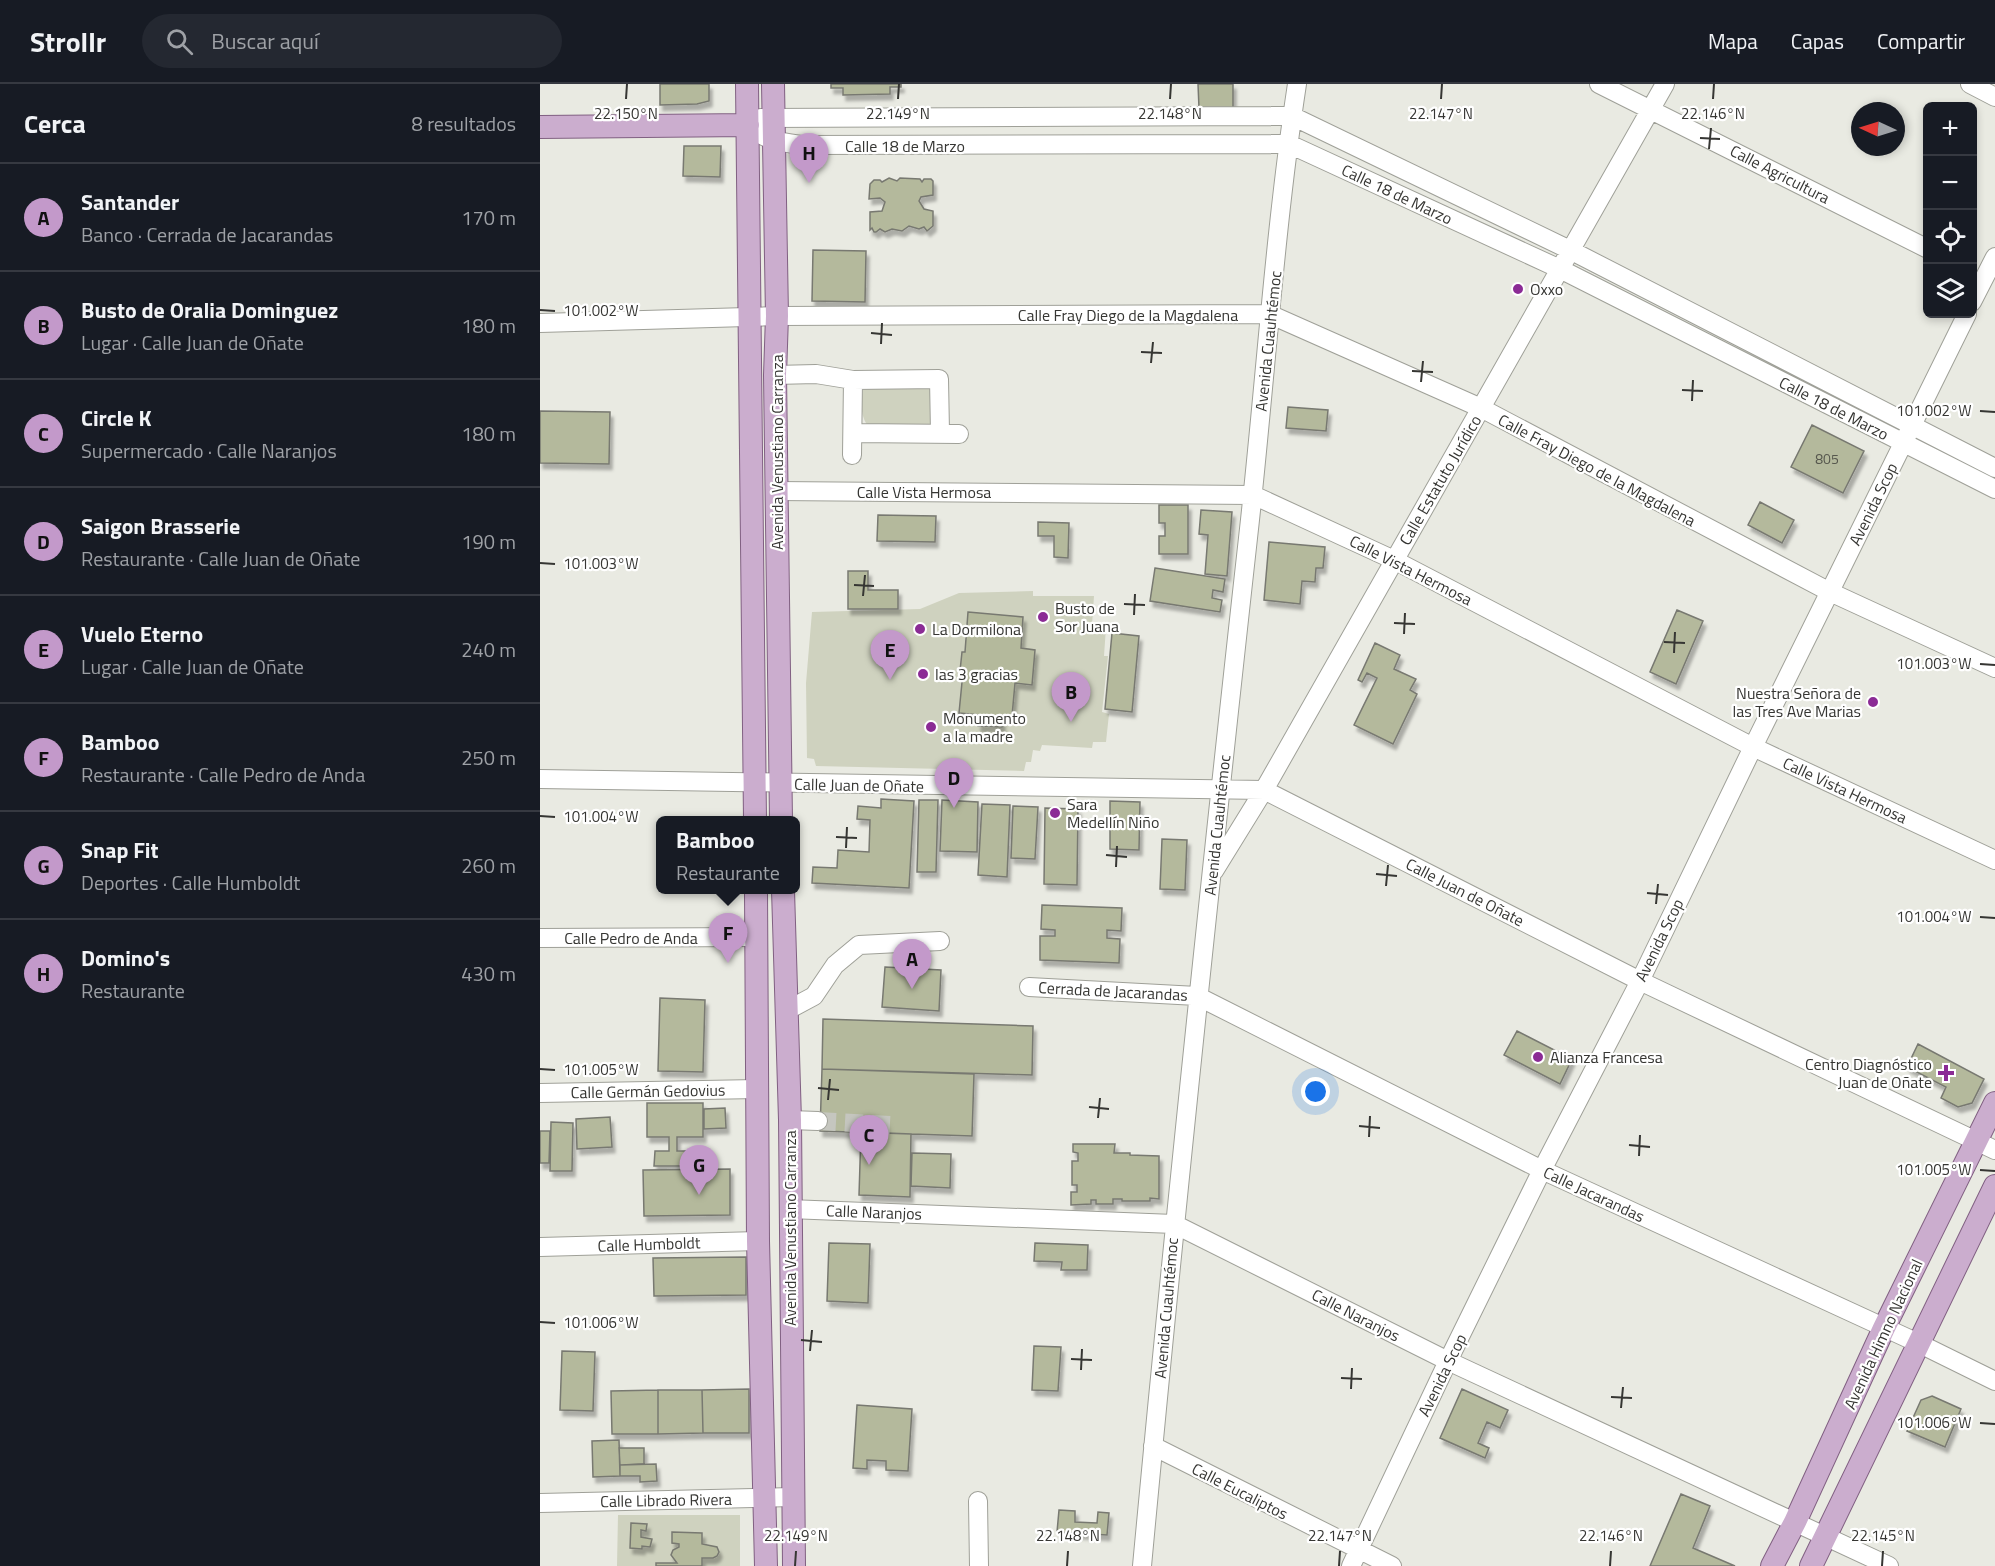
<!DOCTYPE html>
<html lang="es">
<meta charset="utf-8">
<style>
:root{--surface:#171b24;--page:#242831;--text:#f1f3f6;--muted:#9ea1a6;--line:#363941;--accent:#c399ca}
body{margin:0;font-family:"Titillium Web",sans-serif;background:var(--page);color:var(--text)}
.controls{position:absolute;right:18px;top:18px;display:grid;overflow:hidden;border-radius:9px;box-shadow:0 3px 9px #0003}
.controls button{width:54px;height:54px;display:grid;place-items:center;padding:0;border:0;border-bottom:2px solid var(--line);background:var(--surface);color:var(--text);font:30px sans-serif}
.compass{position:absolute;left:1311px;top:18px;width:54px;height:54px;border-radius:50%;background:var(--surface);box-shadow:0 3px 9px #0003;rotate:274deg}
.you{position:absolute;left:776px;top:1008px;width:21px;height:21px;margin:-15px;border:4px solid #fff;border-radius:50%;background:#1a73e8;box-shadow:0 0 0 9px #1a73e833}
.badge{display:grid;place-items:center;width:39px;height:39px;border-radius:50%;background:var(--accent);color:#111;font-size:20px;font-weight:700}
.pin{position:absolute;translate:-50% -50px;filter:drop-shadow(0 2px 3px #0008)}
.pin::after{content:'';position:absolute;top:32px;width:21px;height:18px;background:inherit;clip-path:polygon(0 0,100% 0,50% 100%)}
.popup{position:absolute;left:116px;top:732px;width:144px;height:78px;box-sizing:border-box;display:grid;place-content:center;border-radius:9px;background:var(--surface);filter:drop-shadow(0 2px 4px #0005);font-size:20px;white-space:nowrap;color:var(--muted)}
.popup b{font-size:22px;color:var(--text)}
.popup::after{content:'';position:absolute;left:50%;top:100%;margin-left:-12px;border:12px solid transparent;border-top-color:var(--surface)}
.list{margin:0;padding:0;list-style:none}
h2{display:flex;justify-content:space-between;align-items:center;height:78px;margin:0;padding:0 24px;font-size:26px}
h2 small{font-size:20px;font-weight:400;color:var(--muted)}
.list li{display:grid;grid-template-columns:39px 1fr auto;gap:18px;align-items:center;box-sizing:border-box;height:108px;padding:0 24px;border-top:2px solid var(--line)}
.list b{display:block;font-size:22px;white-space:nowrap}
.list p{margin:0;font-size:20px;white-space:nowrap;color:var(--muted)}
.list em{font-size:20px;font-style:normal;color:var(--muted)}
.icon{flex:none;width:33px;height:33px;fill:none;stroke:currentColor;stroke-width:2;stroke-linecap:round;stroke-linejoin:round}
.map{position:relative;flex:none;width:1455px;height:1482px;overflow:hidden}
header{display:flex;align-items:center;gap:36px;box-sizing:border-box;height:84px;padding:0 30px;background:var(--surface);border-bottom:2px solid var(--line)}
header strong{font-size:28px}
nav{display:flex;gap:33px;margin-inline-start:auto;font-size:21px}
.search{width:420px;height:54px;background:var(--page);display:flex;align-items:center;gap:15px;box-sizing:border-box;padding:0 21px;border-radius:33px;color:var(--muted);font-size:22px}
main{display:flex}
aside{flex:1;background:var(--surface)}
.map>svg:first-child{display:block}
.green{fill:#cfd2bf}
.building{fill:#b4b99c;stroke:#787971;stroke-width:1.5;filter:url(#shadow)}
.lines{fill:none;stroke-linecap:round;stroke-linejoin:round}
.minor-tunnel{stroke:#c5c6bf;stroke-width:18;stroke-dasharray:18 9;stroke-linecap:butt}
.minor-casing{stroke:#9fa098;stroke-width:20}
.major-casing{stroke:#816082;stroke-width:24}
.minor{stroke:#fff;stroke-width:18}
.major{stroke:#cbadce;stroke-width:22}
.ticks{fill:none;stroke:#363633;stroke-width:2}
.poi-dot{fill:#8b2b95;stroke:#fff;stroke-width:2}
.labels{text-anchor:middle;stroke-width:4.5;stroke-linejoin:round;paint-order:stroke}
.number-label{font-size:14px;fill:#56574d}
.street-label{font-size:16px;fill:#363633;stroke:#fff}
.poi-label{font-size:16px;fill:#363633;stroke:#fff;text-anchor:start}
.ticks-label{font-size:15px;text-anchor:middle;fill:#363633;stroke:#fff;stroke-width:4.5;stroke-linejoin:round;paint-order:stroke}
</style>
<header>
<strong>Strollr</strong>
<div class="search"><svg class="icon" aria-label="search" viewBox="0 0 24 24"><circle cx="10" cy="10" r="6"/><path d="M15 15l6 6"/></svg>Buscar aquí</div>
<nav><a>Mapa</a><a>Capas</a><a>Compartir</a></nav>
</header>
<main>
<aside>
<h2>Cerca<small>8 resultados</small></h2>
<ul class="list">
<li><span class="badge">A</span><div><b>Santander</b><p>Banco · Cerrada de Jacarandas</p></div><em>170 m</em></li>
<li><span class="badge">B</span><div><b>Busto de Oralia Dominguez</b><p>Lugar · Calle Juan de Oñate</p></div><em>180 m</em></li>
<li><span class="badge">C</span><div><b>Circle K</b><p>Supermercado · Calle Naranjos</p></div><em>180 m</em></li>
<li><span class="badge">D</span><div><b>Saigon Brasserie</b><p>Restaurante · Calle Juan de Oñate</p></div><em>190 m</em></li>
<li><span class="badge">E</span><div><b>Vuelo Eterno</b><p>Lugar · Calle Juan de Oñate</p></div><em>240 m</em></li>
<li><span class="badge">F</span><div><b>Bamboo</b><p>Restaurante · Calle Pedro de Anda</p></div><em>250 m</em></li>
<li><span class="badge">G</span><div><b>Snap Fit</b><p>Deportes · Calle Humboldt</p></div><em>260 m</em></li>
<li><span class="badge">H</span><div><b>Domino's</b><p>Restaurante</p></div><em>430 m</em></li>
</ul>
</aside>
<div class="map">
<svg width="1455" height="1482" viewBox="0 0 1455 1482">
<defs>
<filter id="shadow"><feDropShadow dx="3" dy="5.5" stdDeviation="1.5" flood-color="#0004"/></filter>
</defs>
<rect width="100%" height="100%" fill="#e9eae2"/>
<!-- green -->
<path class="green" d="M328,303H391L394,336L389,342L327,341C320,330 321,318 323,306Z
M493,507V512H554L552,541L566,543L564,572H568L562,628L569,630L566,658H553L552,664L502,661L500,667L493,666L491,678H486L484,687L276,682L274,675L267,674L266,599L272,528L380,525L419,509Z
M78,1431H200V1482H77Z"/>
<!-- building -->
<path class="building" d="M120,0H169V17L157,20L120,21Z
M291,0H361V3H350V10L303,11V4H291Z
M658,0H693V24H659Z
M144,62H181L180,93L143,92Z
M349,94L357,97L360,94L380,95L382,98L384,95H391L393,97V111L381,113L379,117L384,125L393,127V142L387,147L384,143L379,145L369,142L362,147L352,145L345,148L340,145L336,148H334L332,144L330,146V128L342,127L345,118L340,114L329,115L330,100L334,96H340L342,98Z
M273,166L326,167L325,218L272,217Z
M748,323L788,326L786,347L746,344Z
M0,327L70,328L69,380L0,379Z
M1272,341L1324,367L1303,409L1251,383Z
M1220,418L1254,436L1242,459L1208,441Z
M619,421H648V470H619V452H625V439H619Z
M661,426L692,428L687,492L665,490L668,451L659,450Z
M338,431L396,432L395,458L337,457Z
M498,438L529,439L528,474L514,473V452H498Z
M729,458L785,463L783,484H776L775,498L762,497L760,520L724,516Z
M615,484L685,495L683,508L673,506L672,514L682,516L680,528L610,517Z
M308,487H328V506H358V525H308Z
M1137,526L1163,537L1136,600L1110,588Z
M428,528L483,533L481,564L495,566L492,601L475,599L472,632L462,631V643L438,642L439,631L419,629L423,588L420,587L422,568H425Z
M572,549L599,552L592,628L565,625Z
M835,559L860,571L854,585L876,595L870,606L877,610L853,660L814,641L837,594L827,589L822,598L818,596Z
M341,715L374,717L369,804L272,799L273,783L297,784L298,766L329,768L330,736L317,735L318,722L341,724Z
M379,716H398L396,788H377Z
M402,716L438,718L437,768L400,767Z
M570,717L600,718L599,766L570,765Z
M442,720L470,721L467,793L438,791Z
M473,722L498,723L495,775L471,774Z
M505,724L538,725L537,801L504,800Z
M622,755L647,756L645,806L620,805Z
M502,821L582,824L581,847L567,846V854L580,855L579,879L500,876V852H515V846L501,845Z
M345,883L401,886L399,927L342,923Z
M120,914L165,916L163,988L118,987Z
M283,935L493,942L492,991L282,985Z
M977,947L1032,975L1020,1000L964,971Z
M1378,960L1444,995L1432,1019L1418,1023L1401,1014L1406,1003L1367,983Z
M282,985L434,990L432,1052L280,1047Z
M107,1019H163V1053H137V1067H165V1082H114L115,1067H129V1053H107Z
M185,1024L186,1044L164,1045V1025Z
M70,1033L72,1063L37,1065L36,1035Z
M11,1038L33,1039L32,1087H10Z
M0,1047H10L9,1079H0Z
M321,1048L371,1050L370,1113L319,1111Z
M533,1060H575L574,1069H590V1071L619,1072V1115L610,1114V1117H582V1115H573V1120H556V1116H551V1120L531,1121V1108H537V1101H532V1077H538V1069L533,1068Z
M372,1069L411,1070L410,1104L371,1102Z
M190,1085V1131L104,1132L103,1086Z
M289,1159L330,1160L328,1219L287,1217Z
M495,1159L548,1161L547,1186H521L522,1178L494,1177Z
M206,1173V1211L114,1212L113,1174Z
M494,1262L521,1263L518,1307L492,1306Z
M22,1267L55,1268L53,1327L20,1326Z
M209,1305V1349H163L162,1306Z
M922,1305L968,1326L960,1344L947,1338L938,1359L949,1364L945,1374L900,1354Z
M118,1306V1350H72L71,1307Z
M118,1306H162L163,1349L118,1350Z
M1392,1312L1421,1325L1405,1363L1367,1347L1381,1316Z
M317,1321L372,1325L368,1387L346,1386V1377L327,1376V1385L313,1384Z
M79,1356L80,1392L53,1393L52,1357Z
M79,1364H104V1380L80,1381Z
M116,1380L117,1397L100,1398V1392H80V1381Z
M1141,1410L1170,1422L1153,1464L1195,1482H1110Z
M519,1426L535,1427V1438L557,1439L558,1428L569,1429L567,1451L517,1448Z
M91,1439L107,1440L106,1447L101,1446V1453L112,1455L110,1463L102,1462V1465L90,1464Z
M132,1448L162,1449V1460L177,1463L179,1468L177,1472L173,1474H162V1482H116V1479H137L131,1471L133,1466L139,1463V1460L132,1459Z"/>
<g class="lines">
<!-- minor-tunnel -->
<path class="minor-tunnel" d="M278,1037L351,1041"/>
<!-- minor casing -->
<g class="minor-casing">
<path id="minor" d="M1059,0L1388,165
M1430,0L1455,13
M1432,218L1455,173
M0,239L237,232L729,230L941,324L1290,508L1455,584
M235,291L276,290L313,296L399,295L400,348
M313,349L419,350
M312,371L313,296
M1455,384L1030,166L752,32L221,34L208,41C226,57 238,58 262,61L749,60L1020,185L1455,405
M236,407L713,411L854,476L1213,663L1455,776
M0,695L724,706L1100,897L1455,1066
M674,787L724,706L1125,0
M0,854L217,853
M489,903L657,912L1002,1086L1378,1259L1455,1297
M246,927L274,912L295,881L319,861L400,857
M0,1009L217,1005
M250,1036L278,1037
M249,1125L634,1140L908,1277L1349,1482
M0,1163L218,1157
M613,1362L852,1482
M438,1417L439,1482
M0,1419L253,1413
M602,1482C634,1139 670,797 708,454C725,303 734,151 757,0
M811,1482L908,1277L1002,1086L1100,897L1213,663L1427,230"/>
</g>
<!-- major casing -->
<g class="major-casing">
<path id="major" d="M207,0L215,736
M233,0L237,232L235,291L241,736
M0,43L208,41
M216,806L218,1157L226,1482
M243,806L250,1036L254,1482
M1232,1482L1255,1438L1344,1244L1455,1019
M1271,1482L1455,1102"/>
</g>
<!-- minor -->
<use href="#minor" class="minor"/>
<!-- major -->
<use href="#major" class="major"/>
</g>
<!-- ticks -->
<path class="ticks" d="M86,15L87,0M358,15L359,0M630,15L631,0M901,15L902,0M1173,15L1174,0M1160,54L1180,55M1169,65L1171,44M0,226L15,227M331,249L352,251M341,260L342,239M601,268L622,269M611,279L613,258M872,287L893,288M881,298L883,277M1142,306L1163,307M1152,317L1153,296M1440,327L1455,328M0,479L15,480M314,501L334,502M323,512L325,491M584,520L605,521M594,531L595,510M854,539L875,540M864,550L865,529M1124,558L1145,559M1134,569L1135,548M1440,580L1455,581M0,732L15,733M296,753L317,754M306,764L307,743M566,771L587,773M576,783L577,762M836,790L857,792M846,802L848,781M1107,809L1128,811M1116,820L1118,800M1440,833L1455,834M0,985L15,986M278,1004L299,1006M288,1016L290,995M549,1023L569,1025M558,1034L560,1014M819,1042L840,1044M829,1053L830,1032M1089,1061L1110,1063M1099,1072L1100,1051M1440,1086L1455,1087M0,1238L15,1239M261,1256L282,1258M270,1267L272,1246M531,1275L552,1276M541,1286L542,1265M801,1294L822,1295M811,1305L812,1284M1071,1313L1092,1314M1081,1324L1083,1303M1440,1339L1455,1340M255,1482L256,1467M527,1482L528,1467M799,1482L800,1467M1070,1482L1071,1467M1342,1482L1343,1467"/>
<!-- markers -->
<g class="poi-dot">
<circle cx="978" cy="205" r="6"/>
<circle cx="503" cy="533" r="6"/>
<circle cx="380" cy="545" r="6"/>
<circle cx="383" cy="590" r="6"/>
<circle cx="1333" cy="618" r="6"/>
<circle cx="391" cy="643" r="6"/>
<circle cx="515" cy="729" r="6"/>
<circle cx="998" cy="973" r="6"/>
<path d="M1403 980h6v6h6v6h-6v6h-6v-6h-6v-6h6z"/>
</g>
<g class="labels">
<!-- number labels -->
<g class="number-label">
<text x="1287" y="380">805</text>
</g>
<!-- street labels -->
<g class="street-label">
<text x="365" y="68">Calle 18 de Marzo</text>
<text transform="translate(1240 90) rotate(27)" y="6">Calle Agricultura</text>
<text transform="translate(857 110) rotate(25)" y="6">Calle 18 de Marzo</text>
<text x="588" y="237">Calle Fray Diego de la Magdalena</text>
<text transform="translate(728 257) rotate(-84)" y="6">Avenida Cuauhtémoc</text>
<text transform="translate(1294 324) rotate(27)" y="6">Calle 18 de Marzo</text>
<text transform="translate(237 368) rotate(-90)" y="6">Avenida Venustiano Carranza</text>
<text transform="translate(1057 386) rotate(28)" y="6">Calle Fray Diego de la Magdalena</text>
<text transform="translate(900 396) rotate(-60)" y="6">Calle Estatuto Jurídico</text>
<text x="384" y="414">Calle Vista Hermosa</text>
<text transform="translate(1333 420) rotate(-64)" y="6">Avenida Scop</text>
<text transform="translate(871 486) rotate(27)" y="6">Calle Vista Hermosa</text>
<text transform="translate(319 701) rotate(1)" y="6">Calle Juan de Oñate</text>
<text transform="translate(1305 706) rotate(25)" y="6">Calle Vista Hermosa</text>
<text transform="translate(677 741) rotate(-84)" y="6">Avenida Cuauhtémoc</text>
<text transform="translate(925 808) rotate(27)" y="6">Calle Juan de Oñate</text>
<text x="91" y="860">Calle Pedro de Anda</text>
<text transform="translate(1119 856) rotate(-64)" y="6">Avenida Scop</text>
<text transform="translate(573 907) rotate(3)" y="6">Cerrada de Jacarandas</text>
<text transform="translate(108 1007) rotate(-1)" y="6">Calle Germán Gedovius</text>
<text transform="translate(1054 1110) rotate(25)" y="6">Calle Jacarandas</text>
<text transform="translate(334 1128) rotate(2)" y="6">Calle Naranjos</text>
<text transform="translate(250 1144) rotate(-90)" y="6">Avenida Venustiano Carranza</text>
<text transform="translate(109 1160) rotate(-2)" y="6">Calle Humboldt</text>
<text transform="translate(626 1224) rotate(-85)" y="6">Avenida Cuauhtémoc</text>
<text transform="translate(816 1231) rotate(27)" y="6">Calle Naranjos</text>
<text transform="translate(1343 1250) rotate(-65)" y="6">Avenida Himno Nacional</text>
<text transform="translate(902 1291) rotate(-64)" y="6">Avenida Scop</text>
<text transform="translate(700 1407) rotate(27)" y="6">Calle Eucaliptos</text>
<text transform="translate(126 1416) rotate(-1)" y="6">Calle Librado Rivera</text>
</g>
<!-- poi labels -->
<g class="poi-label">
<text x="990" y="211">Oxxo</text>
<text x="515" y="530">Busto de<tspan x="515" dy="18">Sor Juana</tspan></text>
<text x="392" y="551">La Dormilona</text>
<text x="395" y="596">las 3 gracias</text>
<text x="1321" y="615" text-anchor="end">Nuestra Señora de<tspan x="1321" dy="18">las Tres Ave Marias</tspan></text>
<text x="403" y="640">Monumento<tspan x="403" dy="18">a la madre</tspan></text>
<text x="527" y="726">Sara<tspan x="527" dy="18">Medellín Niño</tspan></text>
<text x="1010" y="979">Alianza Francesa</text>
<text x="1392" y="986" text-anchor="end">Centro Diagnóstico<tspan x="1392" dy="18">Juan de Oñate</tspan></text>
</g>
</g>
<g class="ticks-label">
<text x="86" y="35">22.150°N</text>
<text x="358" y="35">22.149°N</text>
<text x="630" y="35">22.148°N</text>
<text x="901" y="35">22.147°N</text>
<text x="1173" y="35">22.146°N</text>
<text x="61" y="232">101.002°W</text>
<text x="1394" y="332">101.002°W</text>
<text x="61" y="485">101.003°W</text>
<text x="1394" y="585">101.003°W</text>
<text x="61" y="738">101.004°W</text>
<text x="1394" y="838">101.004°W</text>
<text x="61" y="991">101.005°W</text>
<text x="1394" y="1091">101.005°W</text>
<text x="61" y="1244">101.006°W</text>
<text x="1394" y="1344">101.006°W</text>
<text x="256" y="1457">22.149°N</text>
<text x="528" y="1457">22.148°N</text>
<text x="800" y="1457">22.147°N</text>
<text x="1071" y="1457">22.146°N</text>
<text x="1343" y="1457">22.145°N</text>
</g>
</svg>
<div class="controls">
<button>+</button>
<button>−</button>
<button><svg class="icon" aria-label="locate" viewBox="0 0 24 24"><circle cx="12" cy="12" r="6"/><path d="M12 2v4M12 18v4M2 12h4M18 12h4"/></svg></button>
<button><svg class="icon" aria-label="layers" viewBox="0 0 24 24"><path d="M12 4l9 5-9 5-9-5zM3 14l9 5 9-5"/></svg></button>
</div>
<svg class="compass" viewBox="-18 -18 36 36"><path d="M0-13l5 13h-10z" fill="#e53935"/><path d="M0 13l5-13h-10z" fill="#9ea1a6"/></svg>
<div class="you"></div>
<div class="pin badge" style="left:372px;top:905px">A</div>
<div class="pin badge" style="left:531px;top:638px">B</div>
<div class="pin badge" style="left:329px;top:1081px">C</div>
<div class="pin badge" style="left:414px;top:724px">D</div>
<div class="pin badge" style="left:350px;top:596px">E</div>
<div class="pin badge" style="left:188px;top:879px">F</div>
<div class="popup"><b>Bamboo</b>Restaurante</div>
<div class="pin badge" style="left:159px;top:1111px">G</div>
<div class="pin badge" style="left:269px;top:99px">H</div>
</div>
</main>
